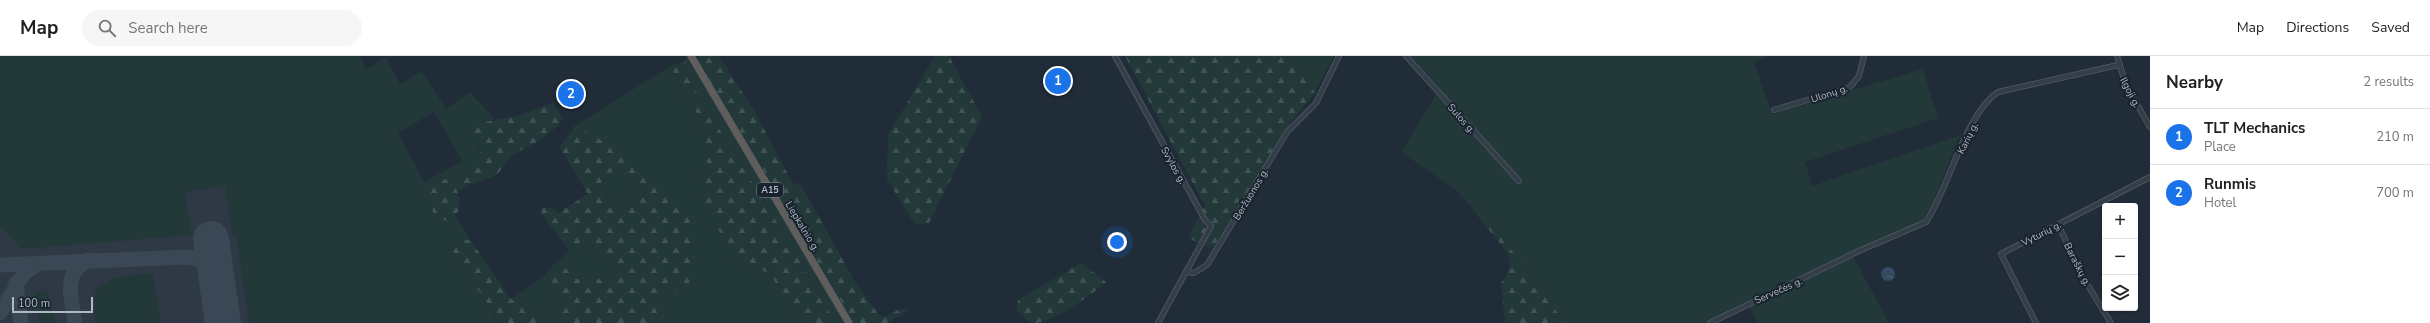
<!DOCTYPE html>
<meta charset="utf-8">
<style>
:root{--surface:#fff;--page:#f6f6f6;--text:#202124;--muted:#757577;--line:#e0e0e0;--accent:#1a73e8}
body{margin:0;font-family:"Nunito Sans",sans-serif;background:var(--page);color:var(--text)}
.controls{position:absolute;right:12px;bottom:12px;display:grid;overflow:hidden;border-radius:4px;box-shadow:0 1px 3px #0004}
.controls button{width:36px;height:36px;display:grid;place-items:center;padding:0;border:0;border-bottom:1px solid var(--line);background:var(--surface);color:var(--text);font:20px sans-serif}
.scale{position:absolute;left:12px;bottom:10px;width:81px;box-sizing:border-box;padding-left:4px;border:2px solid #aeb9c5;border-top:0;font-size:11px;line-height:14px;white-space:nowrap;color:#aeb9c5;-webkit-text-stroke:3px #19232d;paint-order:stroke}
.you{position:absolute;left:1117px;top:186px;width:14px;height:14px;margin:-10px;border:3px solid #fff;border-radius:50%;background:#1a73e8;box-shadow:0 0 0 6px #1a73e833}
.badge{display:grid;place-items:center;width:26px;height:26px;border-radius:50%;background:var(--accent);color:#fff;font-size:13px;font-weight:700}
.pin{position:absolute;translate:-50% -50%;border:2px solid #fff;box-shadow:0 1px 4px #0006}
.list{margin:0;padding:0;list-style:none}
h2{display:flex;justify-content:space-between;align-items:center;height:52px;margin:0;padding:0 16px;font-size:17px}
h2 small{font-size:13px;font-weight:400;color:var(--muted)}
.list li{display:grid;grid-template-columns:26px 1fr auto;gap:12px;align-items:center;box-sizing:border-box;height:56px;padding:0 16px;border-top:1px solid var(--line)}
.list b{display:block;font-size:15px;white-space:nowrap}
.list p{margin:0;font-size:13px;white-space:nowrap;color:var(--muted)}
.list em{font-size:13px;font-style:normal;color:var(--muted)}
.icon{flex:none;width:22px;height:22px;fill:none;stroke:currentColor;stroke-width:2;stroke-linecap:round;stroke-linejoin:round}
.map{position:relative;flex:none;width:2150px;height:267px;overflow:hidden}
header{display:flex;align-items:center;gap:24px;box-sizing:border-box;height:56px;padding:0 20px;background:var(--surface);border-bottom:1px solid var(--line)}
header strong{font-size:19px}
nav{display:flex;gap:22px;margin-inline-start:auto;font-size:14px}
.search{width:280px;height:36px;background:var(--page);display:flex;align-items:center;gap:10px;box-sizing:border-box;padding:0 14px;border-radius:22px;color:var(--muted);font-size:15px}
main{display:flex}
aside{flex:1;background:var(--surface)}
.map>svg:first-child{display:block}
.airport{fill:#2e3945}
.green{fill:#223839;fill-rule:evenodd}
.forest{fill:url(#forest-firs);fill-rule:evenodd}
.water{fill:url(#water-ripples)}
.lines{fill:none;stroke-linecap:round;stroke-linejoin:round}
.taxiway{stroke:#3a4754;stroke-width:15}
.runway{stroke:#3a4754;stroke-width:36}
.minor-casing{stroke:#515c66;stroke-width:6}
.trunk-casing{stroke:#3e4953;stroke-width:8}
.minor{stroke:#333e48;stroke-width:4.5}
.trunk{stroke:#605e5c;stroke-width:7}
.labels{text-anchor:middle;stroke-width:4;stroke-linejoin:round;paint-order:stroke}
.shield{fill:#19232d;stroke:#818c97;stroke-width:1}
.shield-label{font-size:9px;font-weight:bold;fill:#aeb9c5}
.street-label{font-size:10px;fill:#aeb9c5;stroke:#19232d}
</style>
<header>
<strong>Map</strong>
<div class="search"><svg class="icon" aria-label="search" viewBox="0 0 24 24"><circle cx="10" cy="10" r="6"/><path d="M15 15l6 6"/></svg>Search here</div>
<nav><a>Map</a><a>Directions</a><a>Saved</a></nav>
</header>
<main>
<div class="map">
<svg width="2150" height="267" viewBox="0 0 2150 267">
<defs>
<pattern id="forest-firs" width="22" height="20" patternUnits="userSpaceOnUse"><rect width="22" height="20" fill="#223839"/><path d="M5 1l3.5 6h-7zM16 11l3.5 6h-7z" fill="#405354"/></pattern>
<pattern id="water-ripples" width="26" height="14" patternUnits="userSpaceOnUse"><rect width="26" height="14" fill="#334a60"/><path d="M2 4q2-2 4 0t4 0M15 11q2-2 4 0t4 0" fill="none" stroke="#4e6275"/></pattern>
</defs>
<rect width="100%" height="100%" fill="#202c38"/>
<!-- airport -->
<path class="airport" d="M0,0H360L365,14L424,126L440,176L499,267H0Z"/>
<!-- green -->
<path class="green" d="M0,0H360L365,14L386,1L400,28L422,15L446,53L470,36L495,63L480,67L477,90L481,95L463,127L469,128L458,135L450,122L448,164L455,158L470,183L455,186L451,193L499,267H249L236,178H232L225,130L185,136L192,179L21,193L0,169ZM434,56L462,105L424,126L398,77Z
M686,0L845,267H836L781,173L691,27L685,5Z
M1294,0H1334L1315,37Z
M1411,0H1769L1754,6L1772,58L1923,13L1938,62L1805,106L1812,130L1960,79L1929,156L1922,165L1743,247L1705,267H1565L1480,151L1471,148V151L1456,134L1401,96L1440,32Z
M670,10L698,59L706,87L708,100L701,129L702,141L736,203L768,217L807,267H654L660,255L656,246L675,233L691,226L627,97L573,74V71Z
M617,114L636,125L645,138L632,151L623,154C608,144 588,124 617,114Z
M590,190L604,198L613,216L606,223H575L564,210L549,213L569,194Z
M1853,200L1889,267H1758L1749,249Z
M147,217L153,218L161,267H94V241L97,231L116,222Z
M546,218L561,249L555,254L559,267H542L533,257L511,243Z
M44,234L48,238L56,267H40L35,236Z"/>
<!-- forest -->
<path class="forest" d="M698,0H719L755,56L793,128L800,127L854,224L878,258L884,261L900,253L909,254L887,267H854L698,4Z
M935,0H949L982,61L929,167L915,169L887,123L888,79Z
M1125,0H1294L1315,37L1289,68L1212,193L1188,182L1205,150Z
M685,5L691,27L781,173L836,267H807L768,217L736,203L709,158L702,141L701,129L708,100L706,87L698,59L670,10Z
M553,47L563,62L559,69L539,85L512,99L497,119L473,128L463,127L462,117L481,95L474,82L473,74L480,67L520,59Z
M580,73L627,97L665,129L686,154L694,179L691,226L675,233L657,245L660,255L654,267H559L555,253L561,249L546,218L549,213L564,210L575,223H606L613,216L604,198L590,190L569,194L541,158L542,152H552L558,157L588,138L559,91L573,74ZM617,114L636,125L645,138L632,151L623,154C607,144 588,124 617,114Z
M450,122C458,134 461,141 459,155L448,164L436,165L426,134L437,126Z
M1474,147L1480,151L1565,267H1505L1501,227C1508,217 1512,210 1508,198L1471,151Z
M470,183L511,243L533,257L542,267H500L451,193L455,186Z
M1081,207L1106,226C1093,238 1052,267 1034,267C1027,266 1022,259 1017,255L1018,244Z"/>
<!-- water -->
<path class="water" d="M1881 218a7 7 0 1 1 14 0a7 7 0 1 1-14 0Z"/>
<g class="lines">
<!-- taxiway -->
<path class="taxiway" d="M0,209L188,201L201,204L217,221
M16,227L21,267
M0,257L24,217L38,208
M75,267C72,244 61,216 89,204"/>
<!-- runway -->
<path class="runway" d="M211,183L223,267"/>
<!-- minor casing -->
<g class="minor-casing">
<path id="minor" d="M1115,0L1205,164L1211,170L1158,267
M1406,0L1519,125
M2117,0L2126,29L2150,71
M1774,54L1850,31L1859,20L1864,0
M2058,168L2081,218L2111,267
M1187,216L1194,217L1207,209L1287,76L1316,47L1339,0
M1710,267L1859,195L1926,166C1949,132 1965,58 1998,36L2118,9
M2036,267L2001,198L2150,121"/>
</g>
<!-- trunk casing -->
<g class="trunk-casing">
<path id="trunk" d="M691,0L849,267"/>
</g>
<!-- minor -->
<use href="#minor" class="minor"/>
<!-- trunk -->
<use href="#trunk" class="trunk"/>
</g>
<g class="labels">
<!-- shield labels -->
<rect class="shield" x="757" y="127" width="26" height="14" rx="3"/>
<g class="shield-label">
<text x="770" y="137">A15</text>
</g>
<!-- street labels -->
<g class="street-label">
<text transform="translate(2131 36) rotate(63)" y="4">Ilgoji g.</text>
<text transform="translate(1829 37) rotate(-18)" y="4">Ulonų g.</text>
<text transform="translate(1462 62) rotate(48)" y="4">Sulos g.</text>
<text transform="translate(1967 82) rotate(-63)" y="4">Karių g.</text>
<text transform="translate(1174 109) rotate(61)" y="4">Svylos g.</text>
<text transform="translate(1250 138) rotate(-59)" y="4">Beržuonos g.</text>
<text transform="translate(803 170) rotate(59)" y="4">Liepkalnio g.</text>
<text transform="translate(2041 177) rotate(-27)" y="4">Vyturių g.</text>
<text transform="translate(2078 208) rotate(63)" y="4">Baraškų g.</text>
<text transform="translate(1778 234) rotate(-24)" y="4">Servečės g.</text>
</g>
</g>
</svg>
<div class="controls">
<button>+</button>
<button>−</button>
<button><svg class="icon" aria-label="layers" viewBox="0 0 24 24"><path d="M12 4l9 5-9 5-9-5zM3 14l9 5 9-5"/></svg></button>
</div>
<div class="scale">100 m</div>
<div class="you"></div>
<div class="pin badge" style="left:1058px;top:25px">1</div>
<div class="pin badge" style="left:571px;top:38px">2</div>
</div>
<aside>
<h2>Nearby<small>2 results</small></h2>
<ul class="list">
<li><span class="badge">1</span><div><b>TLT Mechanics</b><p>Place</p></div><em>210 m</em></li>
<li><span class="badge">2</span><div><b>Runmis</b><p>Hotel</p></div><em>700 m</em></li>
</ul>
</aside>
</main>
